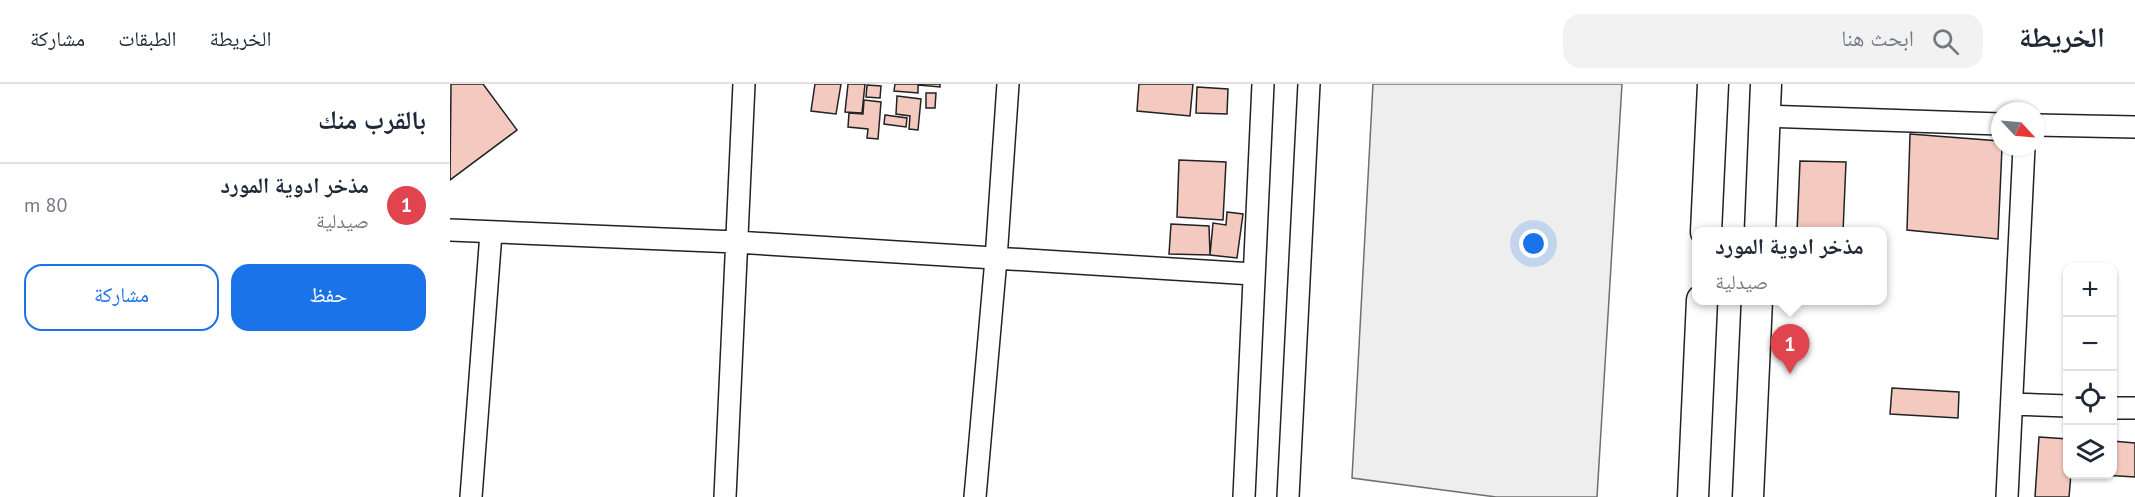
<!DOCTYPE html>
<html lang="ar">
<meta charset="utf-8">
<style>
:root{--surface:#fff;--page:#f2f2f3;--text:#1f2937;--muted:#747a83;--line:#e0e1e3;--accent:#1a73e8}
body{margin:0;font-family:"PT Sans","Noto Naskh Arabic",sans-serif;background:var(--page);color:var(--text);direction:rtl}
.controls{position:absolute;right:18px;bottom:18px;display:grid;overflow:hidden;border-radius:12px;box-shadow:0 2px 4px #0004}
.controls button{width:54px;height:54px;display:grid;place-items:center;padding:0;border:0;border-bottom:2px solid var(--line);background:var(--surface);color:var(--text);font:30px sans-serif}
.compass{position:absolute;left:1541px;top:18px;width:54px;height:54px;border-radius:50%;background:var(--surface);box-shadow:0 2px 4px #0004;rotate:116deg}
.you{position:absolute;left:1084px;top:160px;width:21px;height:21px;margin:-15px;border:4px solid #fff;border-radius:50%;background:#1a73e8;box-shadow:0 0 0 9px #1a73e833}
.badge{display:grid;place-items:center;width:39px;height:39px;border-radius:50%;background:var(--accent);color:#fff;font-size:20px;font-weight:700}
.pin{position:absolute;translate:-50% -50px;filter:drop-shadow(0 2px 3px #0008)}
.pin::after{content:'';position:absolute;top:32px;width:21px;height:18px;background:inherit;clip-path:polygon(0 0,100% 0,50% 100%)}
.popup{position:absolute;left:1242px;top:143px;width:195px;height:78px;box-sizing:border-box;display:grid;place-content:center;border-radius:12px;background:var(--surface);filter:drop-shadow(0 2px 4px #0005);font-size:20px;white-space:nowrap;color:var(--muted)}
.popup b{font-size:22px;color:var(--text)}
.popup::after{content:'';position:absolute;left:50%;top:100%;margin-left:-12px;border:12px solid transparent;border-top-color:var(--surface)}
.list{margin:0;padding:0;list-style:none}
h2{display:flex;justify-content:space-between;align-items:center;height:78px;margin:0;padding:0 24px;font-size:26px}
h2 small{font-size:20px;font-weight:400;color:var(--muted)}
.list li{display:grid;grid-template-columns:39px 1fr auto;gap:18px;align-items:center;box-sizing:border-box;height:84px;padding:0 24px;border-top:2px solid var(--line)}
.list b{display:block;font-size:22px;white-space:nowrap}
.list p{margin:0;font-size:20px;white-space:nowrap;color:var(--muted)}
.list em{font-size:20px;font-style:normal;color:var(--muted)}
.actions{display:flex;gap:12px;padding:18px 24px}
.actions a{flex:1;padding:14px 0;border:2px solid var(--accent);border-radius:18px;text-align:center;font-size:21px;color:var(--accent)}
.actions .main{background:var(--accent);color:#fff}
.icon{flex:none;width:33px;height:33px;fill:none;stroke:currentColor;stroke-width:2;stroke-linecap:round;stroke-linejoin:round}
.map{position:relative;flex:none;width:1685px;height:413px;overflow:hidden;direction:ltr}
header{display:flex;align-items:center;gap:36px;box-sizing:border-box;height:84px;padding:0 30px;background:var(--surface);border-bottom:2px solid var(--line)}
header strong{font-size:28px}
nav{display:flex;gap:33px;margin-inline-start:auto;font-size:21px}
.search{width:420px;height:54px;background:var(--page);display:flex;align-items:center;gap:15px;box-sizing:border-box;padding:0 21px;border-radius:18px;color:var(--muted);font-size:22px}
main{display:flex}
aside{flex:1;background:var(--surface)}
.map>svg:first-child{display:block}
.green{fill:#eee;stroke:#6f6f6f;stroke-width:1.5}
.building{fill:#f3c9c0;stroke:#222;stroke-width:1.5}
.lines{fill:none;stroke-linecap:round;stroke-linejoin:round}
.minor-casing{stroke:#222;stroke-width:24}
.secondary-casing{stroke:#222;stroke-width:33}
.minor{stroke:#fff;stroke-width:21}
.secondary{stroke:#fff;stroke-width:30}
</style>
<header>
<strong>الخريطة</strong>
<div class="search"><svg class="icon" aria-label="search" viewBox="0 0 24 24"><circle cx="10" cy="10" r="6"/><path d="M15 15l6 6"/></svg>ابحث هنا</div>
<nav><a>الخريطة</a><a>الطبقات</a><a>مشاركة</a></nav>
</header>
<main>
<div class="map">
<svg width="1685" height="413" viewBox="0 0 1685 413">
<rect width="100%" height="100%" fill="#fff"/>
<!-- green -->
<path class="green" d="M923,0H1172L1147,413H1046L902,394Z"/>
<!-- building -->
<path class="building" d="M1,0H33L67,46L0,96Z
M365,0H391L386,30L361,27Z
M398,0H415L412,29L395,28Z
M445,0H490V3L468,1V9L444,7Z
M689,0H743L740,32L687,27Z
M417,1L431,2L430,14L416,13Z
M747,3L778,5L777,30L746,29Z
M476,9H486L485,24H476Z
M447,12L471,15L468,46L459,45L460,32L446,30Z
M414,16L431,18L428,55L417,54L418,45L398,43L399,29L413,30Z
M435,31L457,34L456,43L434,40Z
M1460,50L1550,57V63H1552L1548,155L1457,146Z
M729,76L776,78L773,136L727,133Z
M1350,77L1396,78L1393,148H1347Z
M777,128L793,130L787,174L760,171L763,139L776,141Z
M721,140L759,142L760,171L719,170Z
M1442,304L1509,308L1508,334L1440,330Z
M1589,353L1618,355V390H1621L1619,413H1585Z
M1662,357L1685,359V393L1637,390H1662Z"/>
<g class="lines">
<!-- minor casing -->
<g class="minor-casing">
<path id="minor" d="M1315,32L1550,40
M1586,41L1685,43
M0,146L286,158L803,190
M1562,320L1618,322
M1662,324H1685
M21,413L41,149
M275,413L294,0
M525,413L546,175L558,0
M794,413L813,0
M838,413L859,0
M1557,413L1574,63"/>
</g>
<!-- secondary casing -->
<g class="secondary-casing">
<path id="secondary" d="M1256,148L1263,0
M1310,148L1316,0
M1243,413L1252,216
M1298,413L1307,216"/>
</g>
<!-- minor -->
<use href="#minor" class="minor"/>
<!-- secondary -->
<use href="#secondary" class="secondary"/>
</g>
</svg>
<div class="controls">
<button>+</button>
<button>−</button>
<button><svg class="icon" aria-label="locate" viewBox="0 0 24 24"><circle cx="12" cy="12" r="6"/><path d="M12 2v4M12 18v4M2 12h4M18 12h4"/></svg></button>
<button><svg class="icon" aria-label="layers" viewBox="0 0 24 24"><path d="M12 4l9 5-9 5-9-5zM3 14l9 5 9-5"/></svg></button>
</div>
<svg class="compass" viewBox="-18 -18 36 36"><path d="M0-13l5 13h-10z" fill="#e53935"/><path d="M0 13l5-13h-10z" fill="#747a83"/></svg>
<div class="you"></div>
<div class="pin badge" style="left:1340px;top:290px;background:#e0444e">1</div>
<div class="popup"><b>مذخر ادوية المورد</b>صيدلية</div>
</div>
<aside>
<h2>بالقرب منك<small></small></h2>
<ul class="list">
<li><span class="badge" style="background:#e0444e">1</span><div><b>مذخر ادوية المورد</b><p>صيدلية</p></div><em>80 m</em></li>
</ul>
<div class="actions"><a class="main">حفظ</a><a>مشاركة</a></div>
</aside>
</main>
